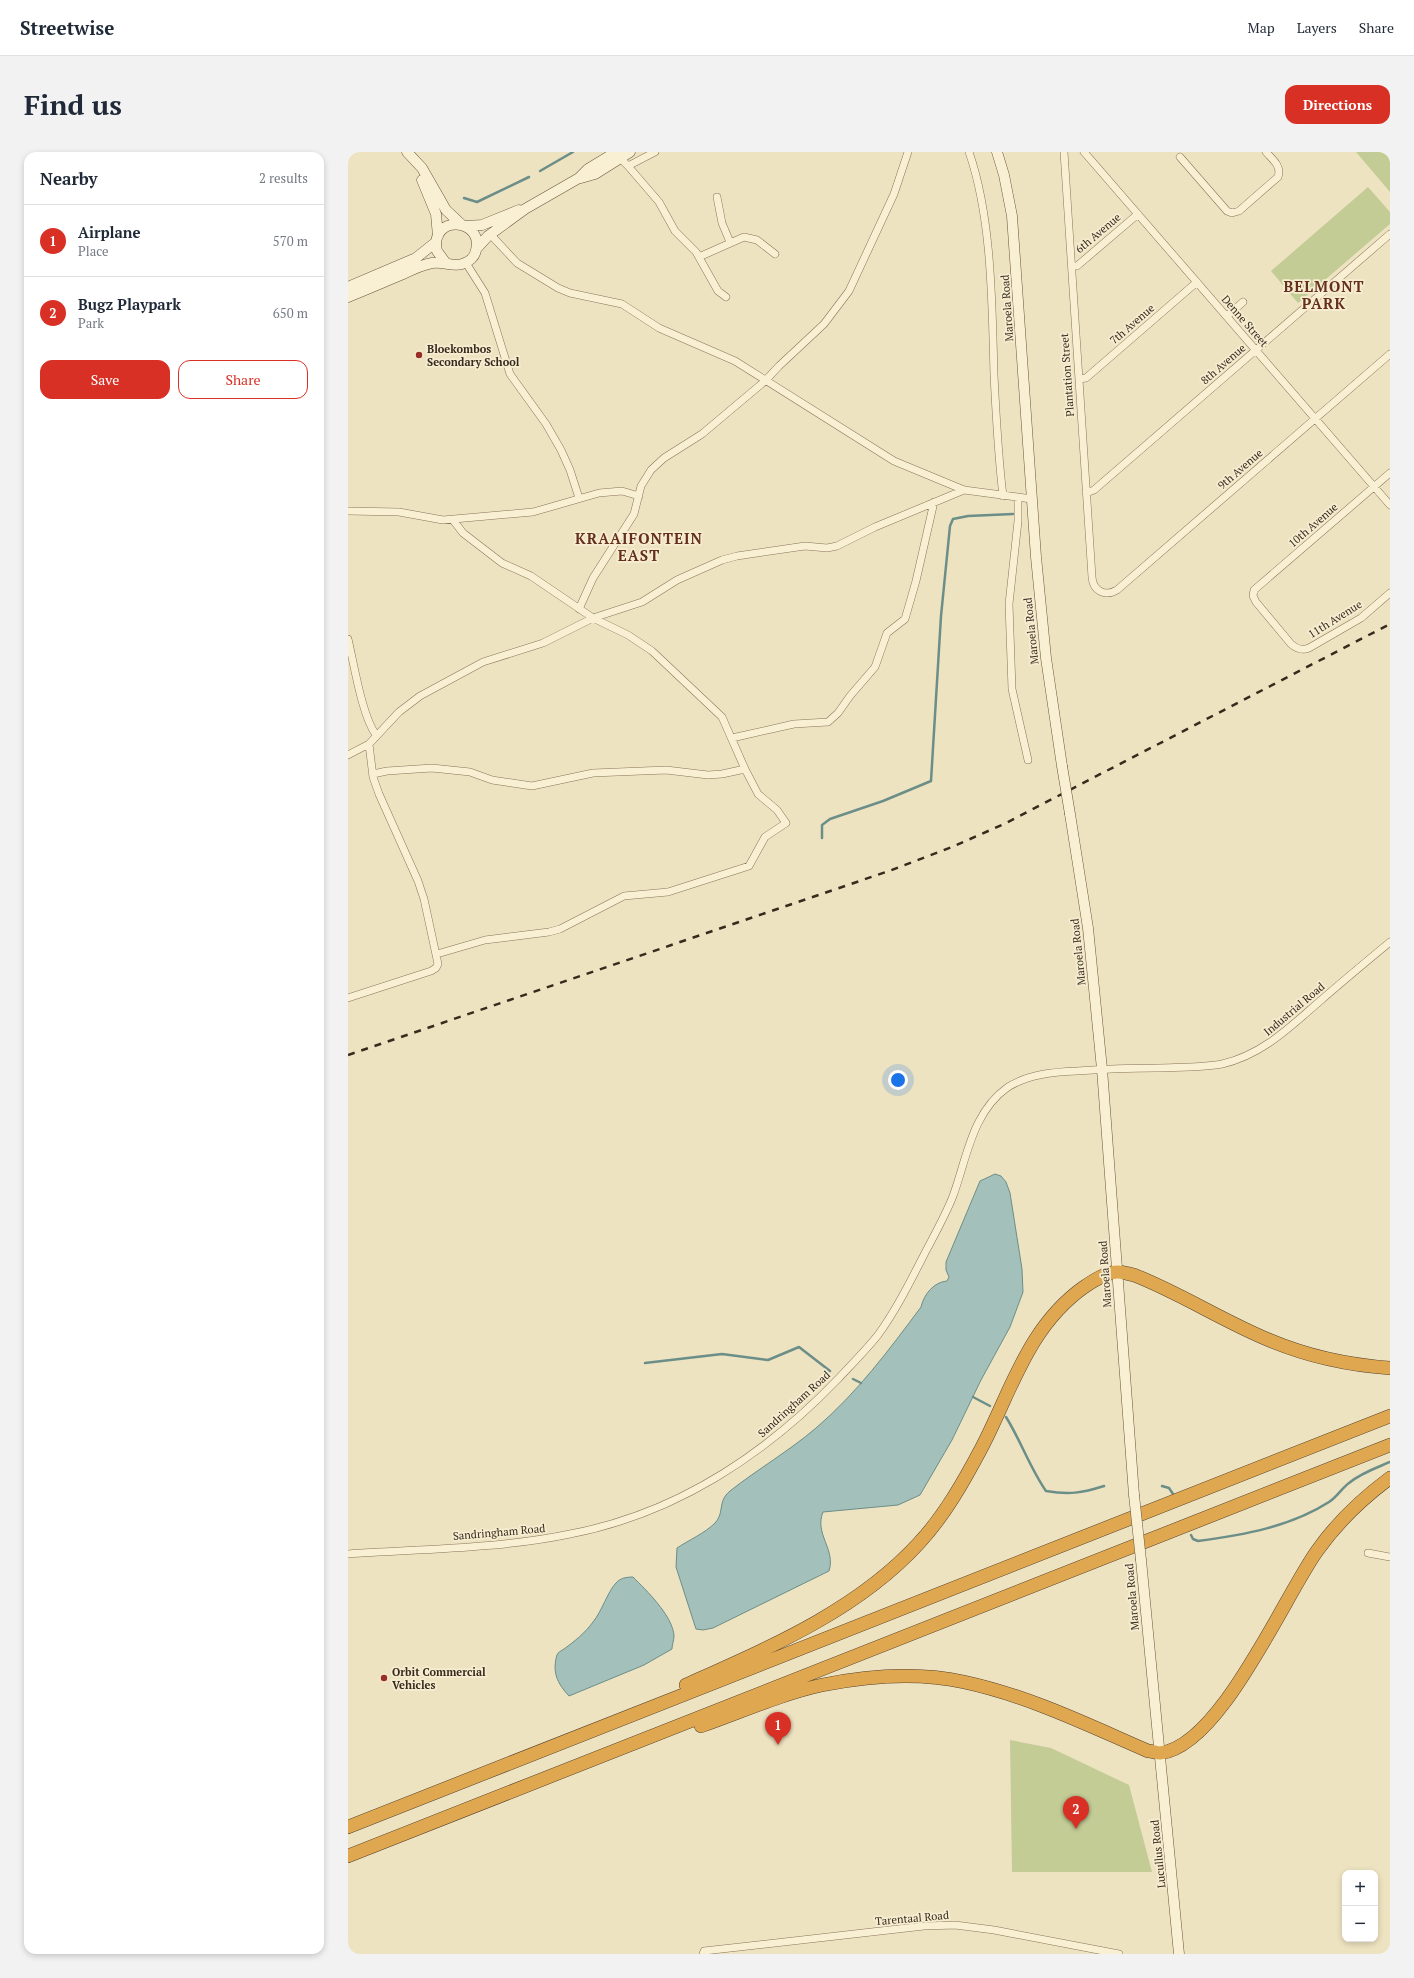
<!DOCTYPE html>
<meta charset="utf-8">
<style>
:root{--surface:#fff;--page:#f2f2f3;--text:#1f2937;--muted:#747a83;--line:#e0e1e3;--accent:#d93025}
body{margin:0;font-family:"PT Serif",serif;background:var(--page);color:var(--text)}
.controls{position:absolute;right:12px;bottom:12px;display:grid;overflow:hidden;border-radius:8px;box-shadow:0 2px 6px #0003}
.controls button{width:36px;height:36px;display:grid;place-items:center;padding:0;border:0;border-bottom:1px solid var(--line);background:var(--surface);color:var(--text);font:20px sans-serif}
.you{position:absolute;left:550px;top:928px;width:14px;height:14px;margin:-10px;border:3px solid #fff;border-radius:50%;background:#1a73e8;box-shadow:0 0 0 6px #1a73e833}
.badge{display:grid;place-items:center;width:26px;height:26px;border-radius:50%;background:var(--accent);color:#fff;font-size:13px;font-weight:700}
.pin{position:absolute;translate:-50% -33px;filter:drop-shadow(0 1px 2px #0008)}
.pin::after{content:'';position:absolute;top:21px;width:14px;height:12px;background:inherit;clip-path:polygon(0 0,100% 0,50% 100%)}
.list{margin:0;padding:0;list-style:none}
h2{display:flex;justify-content:space-between;align-items:center;height:52px;margin:0;padding:0 16px;font-size:17px}
h2 small{font-size:13px;font-weight:400;color:var(--muted)}
.list li{display:grid;grid-template-columns:26px 1fr auto;gap:12px;align-items:center;box-sizing:border-box;height:72px;padding:0 16px;border-top:1px solid var(--line)}
.list b{display:block;font-size:15px;white-space:nowrap}
.list p{margin:0;font-size:13px;white-space:nowrap;color:var(--muted)}
.list em{font-size:13px;font-style:normal;color:var(--muted)}
.actions{display:flex;gap:8px;padding:12px 16px}
.actions a{flex:1;padding:9px 0;border:1px solid var(--accent);border-radius:12px;text-align:center;font-size:14px;color:var(--accent)}
.actions .main{background:var(--accent);color:#fff}
.map{position:relative;flex:none;width:1042px;height:1802px;overflow:hidden;border-radius:12px}
header{display:flex;align-items:center;gap:24px;box-sizing:border-box;height:56px;padding:0 20px;background:var(--surface);border-bottom:1px solid var(--line)}
header strong{font-size:19px}
nav{display:flex;gap:22px;margin-inline-start:auto;font-size:14px}
.intro{display:flex;align-items:center;justify-content:space-between;box-sizing:border-box;height:96px;padding:0 24px}
h1{margin:0;font-size:28px}
.button{padding:10px 18px;border-radius:12px;background:var(--accent);color:#fff;font-size:14px;font-weight:700}
main{display:flex;gap:24px;padding:0 24px}
aside{flex:1;background:var(--surface);border-radius:12px;box-shadow:0 2px 6px #0003}
.map>svg:first-child{display:block}
.green{fill:#c3cc95}
.water{fill:#a4c0ba;stroke:#6b8e88}
.lines{fill:none;stroke-linecap:round;stroke-linejoin:round}
.stream{stroke:#6b8e88;stroke-width:2.5}
.street-casing{stroke:#887458;stroke-width:8}
.secondary-casing{stroke:#69553c;stroke-width:11}
.highway-casing{stroke:#55422d;stroke-width:14}
.street{stroke:#f9f0d4;stroke-width:7}
.secondary{stroke:#f9f0d4;stroke-width:10}
.highway{stroke:#dfa850;stroke-width:13}
.rail{stroke:#372b1d;stroke-width:2.5;stroke-dasharray:7 7;stroke-linecap:butt}
.secondary-bridge-casing{stroke:#69553c;stroke-width:11;stroke-linecap:butt}
.secondary-bridge{stroke:#f9f0d4;stroke-width:10}
.poi-dot{fill:#972e28;stroke:#f6edd1;stroke-width:1.5}
.labels{text-anchor:middle;stroke-width:3.5;stroke-linejoin:round;paint-order:stroke}
.street-label{font-size:11px;fill:#372b1d;stroke:#f6edd1}
.poi-label{font-size:11px;font-weight:bold;fill:#372b1d;stroke:#f6edd1;text-anchor:start}
.district-label{font-size:15px;font-weight:bold;letter-spacing:1px;fill:#642f1c;stroke:#f6edd1}
</style>
<header>
<strong>Streetwise</strong>
<nav><a>Map</a><a>Layers</a><a>Share</a></nav>
</header>
<div class="intro"><h1>Find us</h1><a class="button">Directions</a></div>
<main>
<aside>
<h2>Nearby<small>2 results</small></h2>
<ul class="list">
<li><span class="badge">1</span><div><b>Airplane</b><p>Place</p></div><em>570 m</em></li>
<li><span class="badge">2</span><div><b>Bugz Playpark</b><p>Park</p></div><em>650 m</em></li>
</ul>
<div class="actions"><a class="main">Save</a><a>Share</a></div>
</aside>
<div class="map">
<svg width="1042" height="1802" viewBox="0 0 1042 1802">
<rect width="100%" height="100%" fill="#eee3c1"/>
<!-- green -->
<path class="green" d="M1008,0H1042V40Z
M1020,35L1042,60V72L950,151L923,119Z
M662,1588L703,1596L781,1633L804,1720H664Z"/>
<!-- water -->
<path class="water" d="M647,1022L653,1024L658,1030L662,1041L674,1117L675,1140L662,1175L633,1228L604,1288L572,1343L550,1353L475,1360C466,1382 488,1397 481,1419L365,1476L355,1478L348,1477L328,1415L329,1396C341,1388 357,1381 367,1371C377,1360 369,1350 382,1339C410,1317 441,1299 468,1276C509,1241 541,1198 573,1155C576,1142 586,1130 599,1129L601,1125L598,1118V1110L632,1029Z
M285,1425C298,1438 325,1464 326,1484C326,1488 324,1493 324,1497L296,1513L221,1544C209,1531 204,1520 209,1503C210,1500 213,1499 216,1497C227,1489 237,1481 245,1470C254,1459 260,1439 268,1431C272,1426 279,1425 285,1425Z"/>
<g class="lines">
<!-- stream -->
<path class="stream" d="M192,19L225,0
M116,46L129,50L181,25
M474,686V673L482,667L535,649L583,629L593,464L602,374L605,367L620,364L665,362
M297,1211L374,1202L420,1208L451,1195L482,1219
M505,1227L513,1231
M625,1245L642,1254
M658,1265C673,1289 682,1316 698,1339C721,1343 734,1341 756,1334
M814,1334L821,1336L825,1342
M843,1383L845,1387L850,1389C895,1383 942,1375 981,1350C989,1345 994,1336 1001,1331C1013,1321 1028,1316 1042,1310"/>
<!-- street casing -->
<g class="street-casing">
<path id="street" d="M621,0C644,66 644,152 646,223C648,263 650,303 655,344
M716,0L744,425C745,439 757,445 769,438L1042,202
M736,0L1042,353
M832,5L879,59L884,61L891,59L930,25C934,14 924,7 918,0
M272,6L280,14L307,0
M280,14L311,50L327,79L348,100L370,139L378,145
M369,45L374,71L382,90
M142,82L169,111L210,136L222,141L274,152L311,176L387,209L546,309L616,338L684,347
M351,105L396,85L409,88L427,102
M118,111L137,141L162,222L198,272L213,298L222,318L231,346
M724,114H729L790,62
M879,164L895,150
M731,227L738,226L849,130
M1042,321L906,438L905,444L908,450L943,492C949,497 954,499 961,496L1013,466L1042,441
M738,341L746,338L1042,82
M670,346V369L661,452L664,537L680,608
M0,359L51,360L95,368L185,360L251,341L274,339L291,344
M231,457L245,426L286,362L293,334L303,318L316,306L354,282L417,229L431,214L476,172L501,139L546,42L560,0
M0,487C6,512 14,564 28,583
M384,586L446,572L480,570L490,561L502,544L527,515L539,481L557,467L568,429L586,350
M0,603L21,592L51,560L72,544L135,510L195,491L245,466L294,450L329,428L374,408L389,404L457,394L479,396L489,394L527,375L616,338
M25,622L39,619L84,616L122,620L144,628L184,634L245,621L318,618L360,623L374,622L397,617
M89,802L137,788L201,780L212,777L276,744L320,740L401,714L417,685L438,671L429,658L410,642L397,617L374,565L304,499L280,483L245,466L183,424L154,411L115,381L105,368
M0,846L83,819L88,816L90,812L76,747L70,729L31,642L25,625L21,592
M1020,1401L1042,1405
M0,1402C74,1397 150,1397 222,1382C327,1362 417,1303 490,1227C504,1212 518,1198 530,1183C549,1157 564,1126 579,1097C588,1080 598,1062 605,1044C619,1006 624,960 660,935C681,922 706,920 729,919C756,917 782,916 808,916C830,915 852,916 874,912C914,903 942,875 972,849C995,829 1019,809 1042,790
M355,1802L356,1799L576,1774L607,1773L646,1778L771,1802"/>
</g>
<!-- secondary casing -->
<g class="secondary-casing">
<path id="secondary" d="M59,0L74,16L98,58L113,72
M649,0L656,23L664,64L688,405L698,506L714,614
M233,26L247,22L282,0
M74,28L88,62L90,84
M118,74L134,73L171,58
M129,96L140,84L177,57L231,26L240,17L268,0
M0,135L68,106L88,90
M0,145C18,138 36,130 53,123C63,118 73,113 84,111C95,109 104,115 114,112C121,110 127,105 128,98C136,66 81,62 89,99L97,110
M722,662L740,776L754,917L786,1343
M793,1408L831,1802"/>
</g>
<!-- highway casing -->
<g class="highway-casing">
<path id="highway" d="M338,1533C420,1496 509,1459 571,1391C597,1363 616,1329 634,1295C664,1237 680,1175 736,1135C745,1129 758,1120 770,1120C775,1120 781,1122 786,1123C832,1141 875,1169 921,1188C959,1204 1000,1213 1042,1216
M353,1574C393,1560 433,1542 474,1533C519,1524 571,1520 616,1530C681,1544 740,1573 800,1599C804,1599 809,1601 812,1601C872,1595 936,1445 969,1399C988,1372 1015,1346 1042,1326
M0,1675L1042,1264
M0,1704L1042,1293"/>
</g>
<!-- street -->
<use href="#street" class="street"/>
<!-- secondary -->
<use href="#secondary" class="secondary"/>
<!-- highway -->
<use href="#highway" class="highway"/>
<!-- rail -->
<path class="rail" d="M0,903L541,719L604,695L656,672L1042,472"/>
<!-- secondary-bridge casing -->
<g class="secondary-bridge-casing">
<path id="secondary-bridge" d="M714,614L722,662
M786,1343L793,1408"/>
</g>
<!-- secondary-bridge -->
<use href="#secondary-bridge" class="secondary-bridge"/>
</g>
<!-- markers -->
<g class="poi-dot">
<circle cx="71" cy="203" r="4"/>
<circle cx="36" cy="1526" r="4"/>
</g>
<g class="labels">
<!-- street labels -->
<g class="street-label">
<text transform="translate(750 81) rotate(-40)" y="4">6th Avenue</text>
<text transform="translate(659 156) rotate(-94)" y="4">Maroela Road</text>
<text transform="translate(897 169) rotate(49)" y="4">Denne Street</text>
<text transform="translate(784 172) rotate(-41)" y="4">7th Avenue</text>
<text transform="translate(875 212) rotate(-41)" y="4">8th Avenue</text>
<text transform="translate(719 223) rotate(-94)" y="4">Plantation Street</text>
<text transform="translate(892 317) rotate(-41)" y="4">9th Avenue</text>
<text transform="translate(965 373) rotate(-41)" y="4">10th Avenue</text>
<text transform="translate(987 467) rotate(-32)" y="4">11th Avenue</text>
<text transform="translate(683 479) rotate(-96)" y="4">Maroela Road</text>
<text transform="translate(730 800) rotate(-96)" y="4">Maroela Road</text>
<text transform="translate(946 857) rotate(-40)" y="4">Industrial Road</text>
<text transform="translate(757 1122) rotate(-94)" y="4">Maroela Road</text>
<text transform="translate(446 1252) rotate(-42)" y="4">Sandringham Road</text>
<text transform="translate(151 1380) rotate(-5)" y="4">Sandringham Road</text>
<text transform="translate(784 1445) rotate(-95)" y="4">Maroela Road</text>
<text transform="translate(810 1702) rotate(-96)" y="4">Lucullus Road</text>
<text transform="translate(564 1766) rotate(-5)" y="4">Tarentaal Road</text>
</g>
<!-- poi labels -->
<g class="poi-label">
<text x="79" y="201">Bloekombos<tspan x="79" dy="13">Secondary School</tspan></text>
<text x="44" y="1524">Orbit Commercial<tspan x="44" dy="13">Vehicles</tspan></text>
</g>
<!-- district labels -->
<g class="district-label">
<text x="976" y="140">BELMONT<tspan x="976" dy="17">PARK</tspan></text>
<text x="291" y="392">KRAAIFONTEIN<tspan x="291" dy="17">EAST</tspan></text>
</g>
</g>
</svg>
<div class="controls">
<button>+</button>
<button>−</button>
</div>
<div class="you"></div>
<div class="pin badge" style="left:430px;top:1593px">1</div>
<div class="pin badge" style="left:728px;top:1677px">2</div>
</div>
</main>
